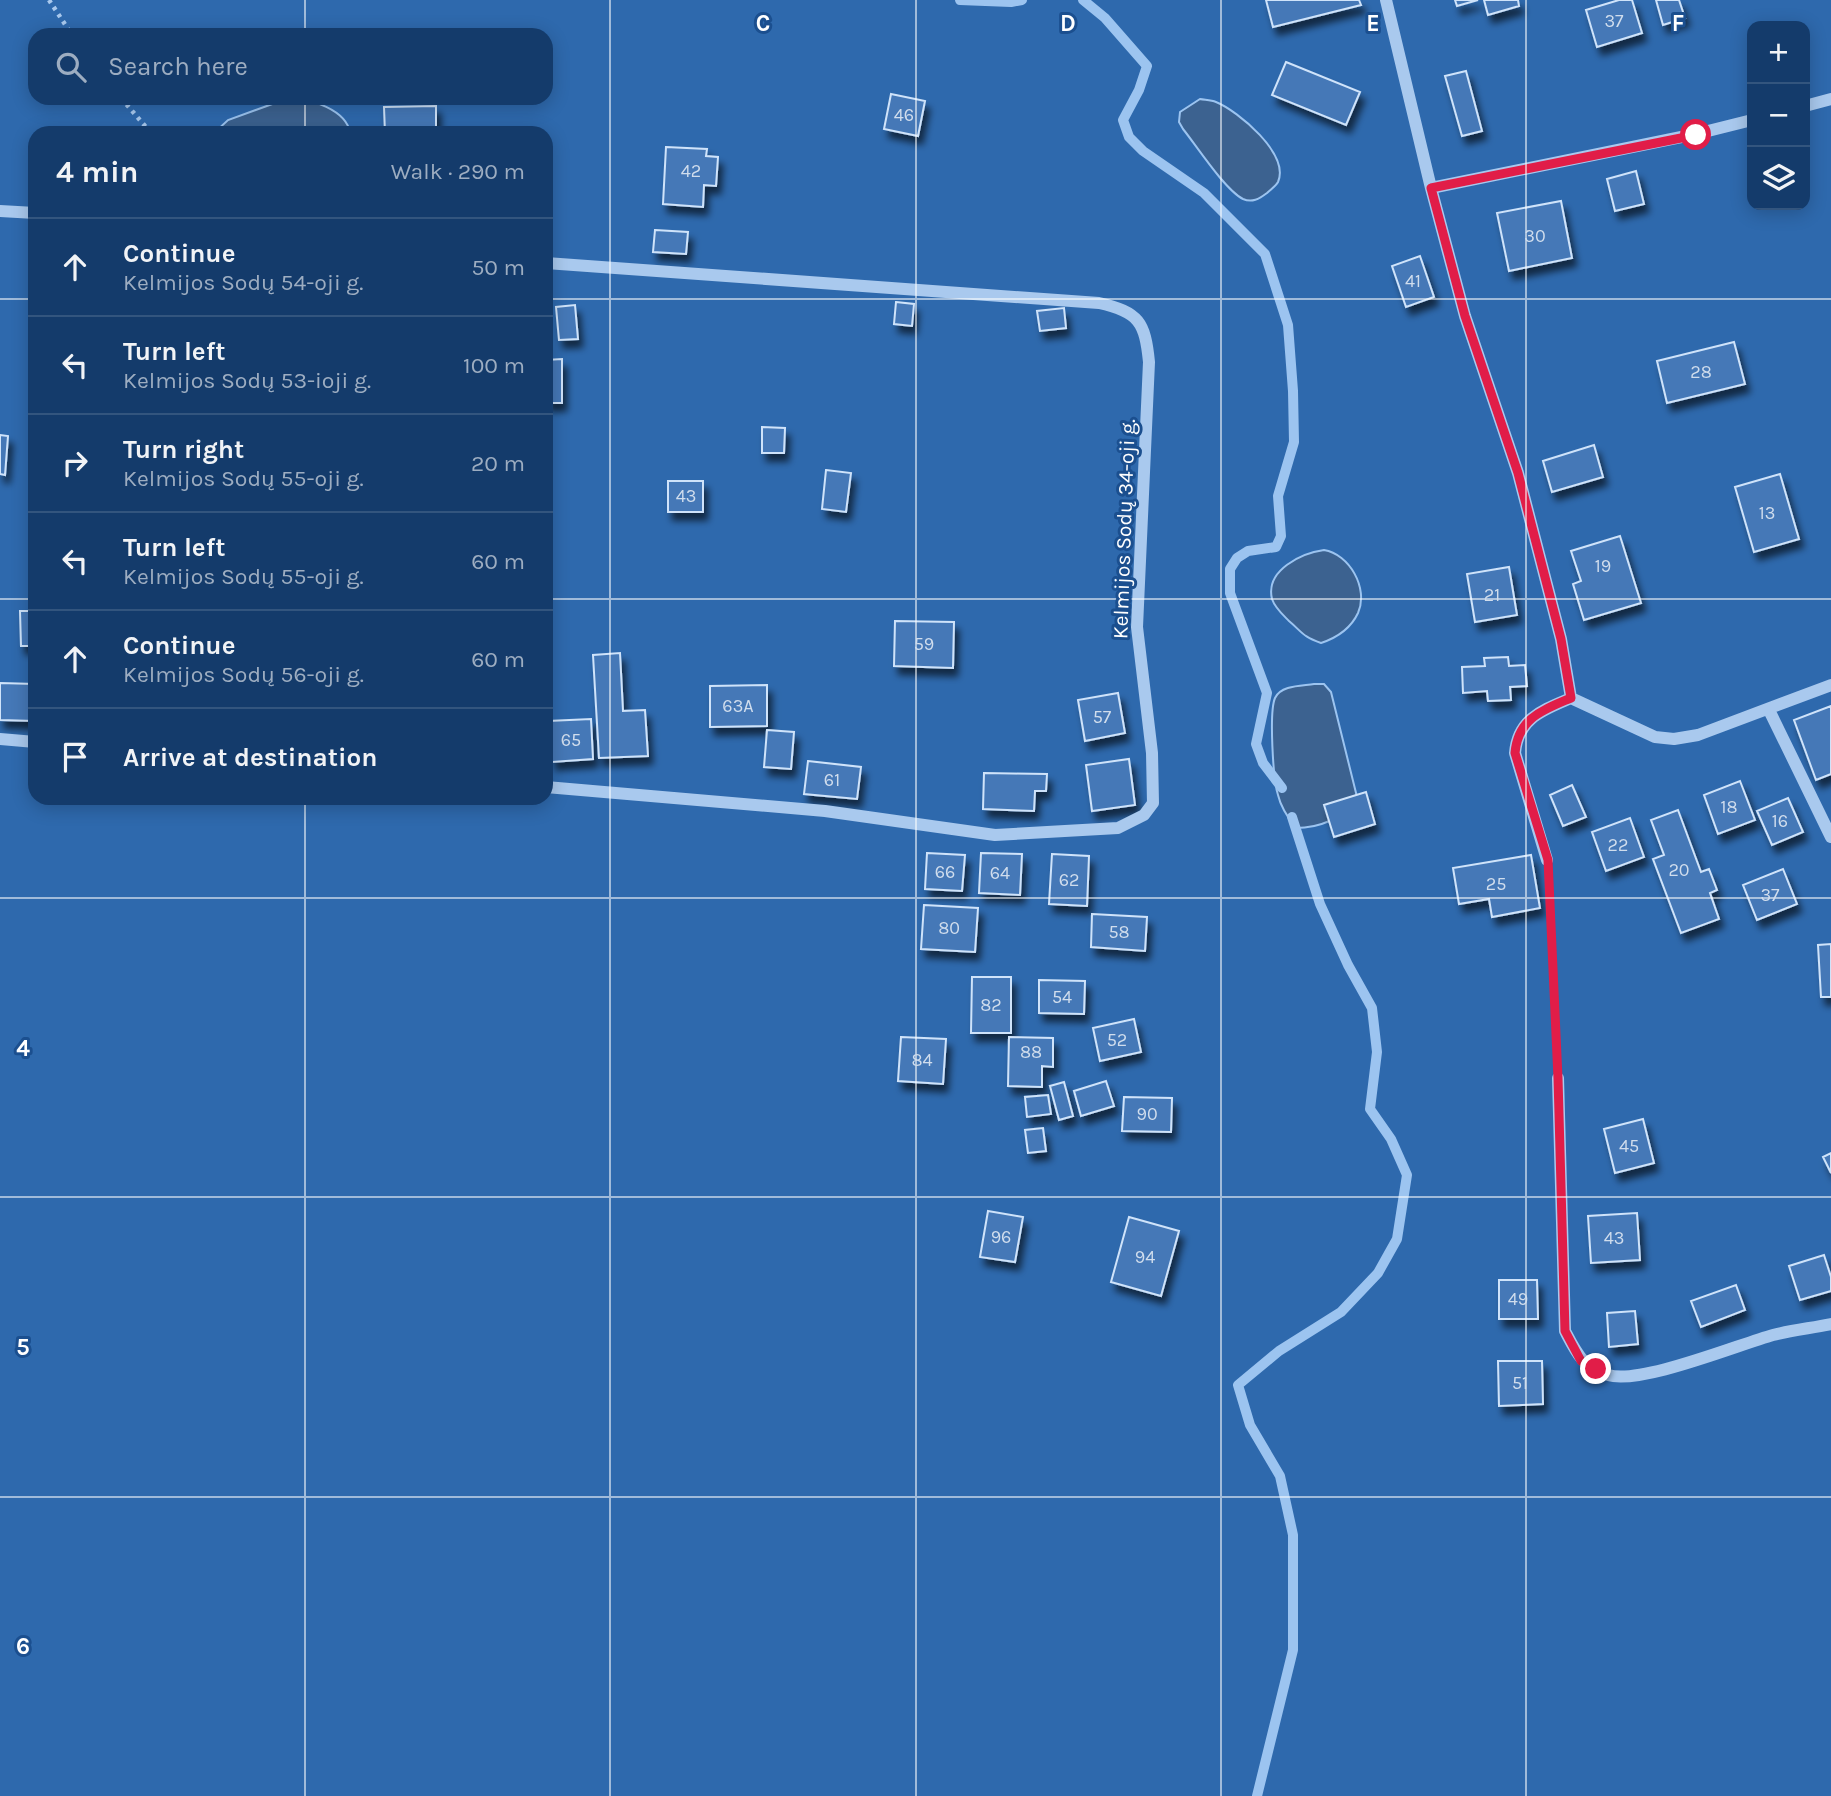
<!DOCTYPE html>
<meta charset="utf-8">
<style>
:root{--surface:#143b6b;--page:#214673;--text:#f1f3f6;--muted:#9dadc1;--line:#33557e}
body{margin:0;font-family:Karla,sans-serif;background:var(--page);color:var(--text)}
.controls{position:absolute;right:21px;top:21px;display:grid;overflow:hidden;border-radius:14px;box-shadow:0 4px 18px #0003}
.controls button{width:63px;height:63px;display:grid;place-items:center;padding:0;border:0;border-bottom:2px solid var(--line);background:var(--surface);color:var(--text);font:35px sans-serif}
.stop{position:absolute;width:21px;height:21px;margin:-16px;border:5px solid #e11d48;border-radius:50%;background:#fff}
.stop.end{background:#e11d48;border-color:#fff;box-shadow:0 2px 7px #0008}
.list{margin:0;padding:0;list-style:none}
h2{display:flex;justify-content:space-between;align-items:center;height:91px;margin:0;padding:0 28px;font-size:30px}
h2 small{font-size:23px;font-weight:400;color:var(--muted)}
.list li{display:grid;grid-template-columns:46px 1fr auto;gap:21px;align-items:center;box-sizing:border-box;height:98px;padding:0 28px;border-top:2px solid var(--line)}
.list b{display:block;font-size:26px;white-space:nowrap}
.list p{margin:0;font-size:23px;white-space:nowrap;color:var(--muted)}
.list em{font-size:23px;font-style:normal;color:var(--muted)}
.icon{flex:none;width:38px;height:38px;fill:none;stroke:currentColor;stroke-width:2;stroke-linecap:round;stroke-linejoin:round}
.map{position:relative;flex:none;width:1831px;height:1796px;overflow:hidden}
.search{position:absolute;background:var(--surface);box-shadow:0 4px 18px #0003;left:28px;top:28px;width:525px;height:77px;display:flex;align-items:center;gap:18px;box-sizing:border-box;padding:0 24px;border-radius:21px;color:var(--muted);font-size:26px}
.panel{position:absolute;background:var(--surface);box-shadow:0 4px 18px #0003;left:28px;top:126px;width:525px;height:679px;border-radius:21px}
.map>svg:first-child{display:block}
.green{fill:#2e69ad;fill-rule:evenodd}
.water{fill:#3c6290;stroke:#9cc4f0;stroke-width:2}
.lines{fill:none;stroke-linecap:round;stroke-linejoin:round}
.stream{stroke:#9cc4f0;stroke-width:10}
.building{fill:#4478b7;stroke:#cfe3fa;stroke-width:2;filter:url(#shadow)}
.path{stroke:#a9c9ee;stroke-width:4.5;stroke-dasharray:3.5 5;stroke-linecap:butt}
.minor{stroke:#a9c9ee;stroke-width:12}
.route{stroke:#e11d48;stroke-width:9}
.grid{fill:none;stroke:#fff;stroke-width:2;stroke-opacity:0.55}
.labels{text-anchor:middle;stroke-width:6;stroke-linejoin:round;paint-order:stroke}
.number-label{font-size:18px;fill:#d0dded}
.street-label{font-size:21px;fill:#fff;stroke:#1b4f8f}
.grid-label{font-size:23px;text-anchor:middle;font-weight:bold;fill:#fff;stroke:#1b4f8f;stroke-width:6;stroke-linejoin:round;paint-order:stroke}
</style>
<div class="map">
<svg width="1831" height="1796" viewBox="0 0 1831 1796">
<defs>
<filter id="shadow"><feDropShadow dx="4.5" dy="8" stdDeviation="3.5" flood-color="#0009"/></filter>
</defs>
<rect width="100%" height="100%" fill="#1b4f8f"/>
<!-- green -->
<path class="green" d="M0,0H1831V1796H0ZM1752,26H1805V205H1752ZM35,35H546V98H35ZM35,133H546V798H35Z"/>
<!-- water -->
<path class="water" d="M289,98C310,98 347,110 350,133H214L228,120Z
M1200,99C1205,100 1211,100 1216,102C1238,111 1290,154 1278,182C1276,186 1271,189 1267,193C1259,199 1252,203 1243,199C1225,190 1196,145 1183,129L1179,122L1180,112Z
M1324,550C1349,554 1369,588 1358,613C1351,628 1336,638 1321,643C1303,637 1302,632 1289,621C1282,614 1275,608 1272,599C1265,570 1302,553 1324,550Z
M1314,684H1324L1331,692L1358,801C1341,818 1321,828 1296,828C1288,818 1281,808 1278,795C1273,780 1269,712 1275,698C1281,685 1302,686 1314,684Z"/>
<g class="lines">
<!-- stream -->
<path class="stream" d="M960,0L1011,2L1022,0
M1083,0L1105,18L1147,66L1139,90L1123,120L1129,137L1143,151L1204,193L1265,254L1288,325L1293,391L1294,442L1278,496L1281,536L1276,547L1248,551L1237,558L1230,569V593L1267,693L1256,744L1263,763L1282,788
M1257,1796L1293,1650V1535L1280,1476L1250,1425L1238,1385L1279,1351L1341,1312L1378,1273L1397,1239L1407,1175L1391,1139L1370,1109L1377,1052L1372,1008L1348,965L1320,904L1292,817"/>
</g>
<!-- building -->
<path class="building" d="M1266,0H1359L1361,5L1273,27Z
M1455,0H1478L1457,6Z
M1484,0H1518L1519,6L1488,15Z
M1619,0H1632L1642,33L1597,47L1586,10Z
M1656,0H1679L1685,18L1663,25Z
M1286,62L1360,92L1346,125L1272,95Z
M1466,71L1482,131L1462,136L1445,76Z
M891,94L925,101L918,136L884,129Z
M436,106V133H385L384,107Z
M666,147L707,149L706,156L718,157L716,186L704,185L703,207L663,204Z
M1636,171L1644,204L1615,211L1607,179Z
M1561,201L1572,258L1509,271L1497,213Z
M655,230L688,232L686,254L653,252Z
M1420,256L1434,297L1406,307L1392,266Z
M896,302L914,304L912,326L894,324Z
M575,305L578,339L559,340L556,307Z
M1064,308L1066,328L1040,331L1037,311Z
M1734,342L1745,384L1667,403L1657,361Z
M562,359V403H546V360Z
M762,427L785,428L784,453H762Z
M0,435L8,436L5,475L0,474Z
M1594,445L1603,477L1552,492L1543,461Z
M826,470L851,473L846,512L822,509Z
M1780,474L1799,539L1754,552L1735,487Z
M668,481H703V512H668Z
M1620,536L1641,603L1584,620L1573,584L1581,581L1571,551Z
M1509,567L1517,615L1475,622L1467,574Z
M20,611H35V646H21Z
M895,621L954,622L953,668L894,666Z
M620,653L623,711L645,710L648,756L599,758L593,655Z
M1508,657L1509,666L1525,665L1527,686L1510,687L1511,700L1488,701L1487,691L1463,693L1462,667L1485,666L1484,658Z
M0,683L35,684V721L0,720Z
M767,685V726L710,727V686Z
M1118,693L1125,733L1085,741L1078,700Z
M1831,706V774L1816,780L1794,720Z
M591,719L593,759L552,762L548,721Z
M767,730L794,732L791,769L764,767Z
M1129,759L1135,805L1092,811L1086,765Z
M808,761L861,767L857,799L804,794Z
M984,773L1047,774L1046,791H1035L1034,811L983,809Z
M1740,781L1755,820L1718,834L1704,795Z
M1572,785L1586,817L1563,826L1550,795Z
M1366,792L1375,824L1334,837L1324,805Z
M1788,798L1803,832L1772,845L1757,811Z
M1678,810L1701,872L1709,869L1717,890L1710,893L1719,919L1681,933L1653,859L1664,855L1651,820Z
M1630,818L1644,857L1606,871L1592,832Z
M927,853L965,855L962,891L925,889Z
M981,853L1022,854L1020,895L979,893Z
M1052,854L1089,856L1087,906L1049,904Z
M1531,855L1540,908L1492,917L1489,899L1459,904L1453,868Z
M1783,869L1797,904L1757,920L1743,885Z
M924,905L978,908L975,952L921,949Z
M1092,914L1147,917L1145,951L1091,947Z
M1831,944V997H1821L1818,945Z
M972,977H1011V1033H971Z
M1039,980L1085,981L1084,1014L1039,1013Z
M1134,1019L1141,1052L1100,1061L1093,1028Z
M901,1037L946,1039L943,1084L898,1081Z
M1009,1037L1053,1038V1067L1042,1066V1087L1008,1086Z
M1106,1081L1114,1106L1081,1116L1074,1091Z
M1064,1082L1073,1116L1059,1120L1050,1086Z
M1048,1095L1051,1114L1027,1117L1025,1097Z
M1124,1097L1172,1098L1171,1132L1122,1131Z
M1643,1119L1654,1163L1615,1173L1604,1129Z
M1043,1128L1046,1151L1028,1153L1025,1130Z
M1831,1153V1173L1823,1157Z
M988,1211L1023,1217L1015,1262L980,1257Z
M1637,1213L1640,1260L1591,1263L1588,1216Z
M1129,1217L1179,1231L1161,1296L1111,1282Z
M1824,1255L1831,1277V1291L1800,1300L1789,1266Z
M1499,1280H1537L1538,1319H1499Z
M1736,1285L1745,1310L1701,1327L1691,1301Z
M1635,1311L1638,1344L1609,1347L1607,1313Z
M1498,1361H1542L1543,1404L1499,1406Z"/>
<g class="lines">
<!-- path -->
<path class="path" d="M49,0L72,35
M121,98L151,133
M1549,882L1557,1055"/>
<!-- minor -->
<path class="minor" d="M1386,0L1431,188L1465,316L1518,473L1561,639L1571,698
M1805,106L1831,99
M1431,188L1696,134L1752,120
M0,211L35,213
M546,263L1099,303C1139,312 1145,322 1149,362L1137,627L1152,753L1153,803L1144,815L1118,828L995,835L825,811L546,787
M1769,710L1831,837
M0,739L35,742
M1547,860L1515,753C1518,718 1543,710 1571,698L1655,737L1674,739L1698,735L1831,685
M1558,1078L1565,1331C1576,1352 1583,1368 1608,1375C1640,1385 1737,1345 1773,1335C1792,1330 1812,1328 1831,1324"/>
</g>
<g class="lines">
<!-- route -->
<path class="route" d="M1596,1369L1581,1361L1565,1331L1558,1078L1548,860L1515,753C1518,718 1543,710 1571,698L1561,639L1518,473L1465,316L1431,188L1696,135"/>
</g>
<!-- grid -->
<path class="grid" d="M305,0V35M610,0V1796M916,0V1796M1221,0V1796M1526,0V1796M305,98V133M0,299H35M546,299H1831M0,599H35M546,599H1831M305,798V1796M0,898H1831M0,1197H1831M0,1497H1831"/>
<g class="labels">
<!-- number labels -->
<g class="number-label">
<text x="1614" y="27">37</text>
<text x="904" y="121">46</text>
<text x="691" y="177">42</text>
<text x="1535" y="242">30</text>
<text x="1413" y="287">41</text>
<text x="1701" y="378">28</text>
<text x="686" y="502">43</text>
<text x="1767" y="519">13</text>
<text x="1603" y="572">19</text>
<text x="1492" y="601">21</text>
<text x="924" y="650">59</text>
<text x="738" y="712">63A</text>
<text x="1102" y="723">57</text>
<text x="571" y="746">65</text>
<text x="832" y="786">61</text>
<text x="1729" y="813">18</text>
<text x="1780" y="827">16</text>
<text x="1618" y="851">22</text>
<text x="1679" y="876">20</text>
<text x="945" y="878">66</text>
<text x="1000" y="879">64</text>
<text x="1069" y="886">62</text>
<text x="1496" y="890">25</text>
<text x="1770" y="901">37</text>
<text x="949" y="934">80</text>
<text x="1119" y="938">58</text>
<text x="1062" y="1003">54</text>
<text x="991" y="1011">82</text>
<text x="1117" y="1046">52</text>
<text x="1031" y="1058">88</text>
<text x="922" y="1066">84</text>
<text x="1147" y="1120">90</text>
<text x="1629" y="1152">45</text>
<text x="1001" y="1243">96</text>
<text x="1614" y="1244">43</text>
<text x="1145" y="1263">94</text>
<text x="1518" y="1305">49</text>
<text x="1520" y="1389">51</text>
</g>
<!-- street labels -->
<g class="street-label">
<text transform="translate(1124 529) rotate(-88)" y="7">Kelmijos Sodų 34-oji g.</text>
</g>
</g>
<g class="grid-label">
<text x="763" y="31">C</text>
<text x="1068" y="31">D</text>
<text x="1373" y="31">E</text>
<text x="1678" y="31">F</text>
<text x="23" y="1056">4</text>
<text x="23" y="1355">5</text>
<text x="23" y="1654">6</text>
</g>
</svg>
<div class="controls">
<button>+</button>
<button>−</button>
<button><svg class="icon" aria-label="layers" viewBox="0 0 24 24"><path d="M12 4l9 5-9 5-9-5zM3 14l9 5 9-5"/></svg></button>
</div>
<div class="stop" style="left:1696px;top:135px"></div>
<div class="stop end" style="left:1596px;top:1369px"></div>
<div class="search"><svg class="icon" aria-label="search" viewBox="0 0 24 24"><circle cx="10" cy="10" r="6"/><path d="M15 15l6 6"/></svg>Search here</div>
<section class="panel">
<h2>4 min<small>Walk · 290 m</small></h2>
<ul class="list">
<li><svg class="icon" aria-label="ahead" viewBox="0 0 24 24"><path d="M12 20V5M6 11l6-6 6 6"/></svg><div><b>Continue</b><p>Kelmijos Sodų 54-oji g.</p></div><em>50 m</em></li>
<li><svg class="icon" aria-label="left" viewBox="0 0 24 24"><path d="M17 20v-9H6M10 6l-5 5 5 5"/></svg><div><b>Turn left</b><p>Kelmijos Sodų 53-ioji g.</p></div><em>100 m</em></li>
<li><svg class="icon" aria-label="right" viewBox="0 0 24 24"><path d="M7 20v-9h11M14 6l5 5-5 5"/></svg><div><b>Turn right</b><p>Kelmijos Sodų 55-oji g.</p></div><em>20 m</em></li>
<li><svg class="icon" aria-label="left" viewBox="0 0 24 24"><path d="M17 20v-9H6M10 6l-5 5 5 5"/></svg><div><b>Turn left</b><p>Kelmijos Sodų 55-oji g.</p></div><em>60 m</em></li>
<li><svg class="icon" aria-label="ahead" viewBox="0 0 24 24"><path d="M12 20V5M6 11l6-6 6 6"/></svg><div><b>Continue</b><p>Kelmijos Sodų 56-oji g.</p></div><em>60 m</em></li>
<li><svg class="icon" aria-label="arrive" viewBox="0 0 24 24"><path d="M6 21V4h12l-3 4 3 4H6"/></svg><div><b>Arrive at destination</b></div></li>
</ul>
</section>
</div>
